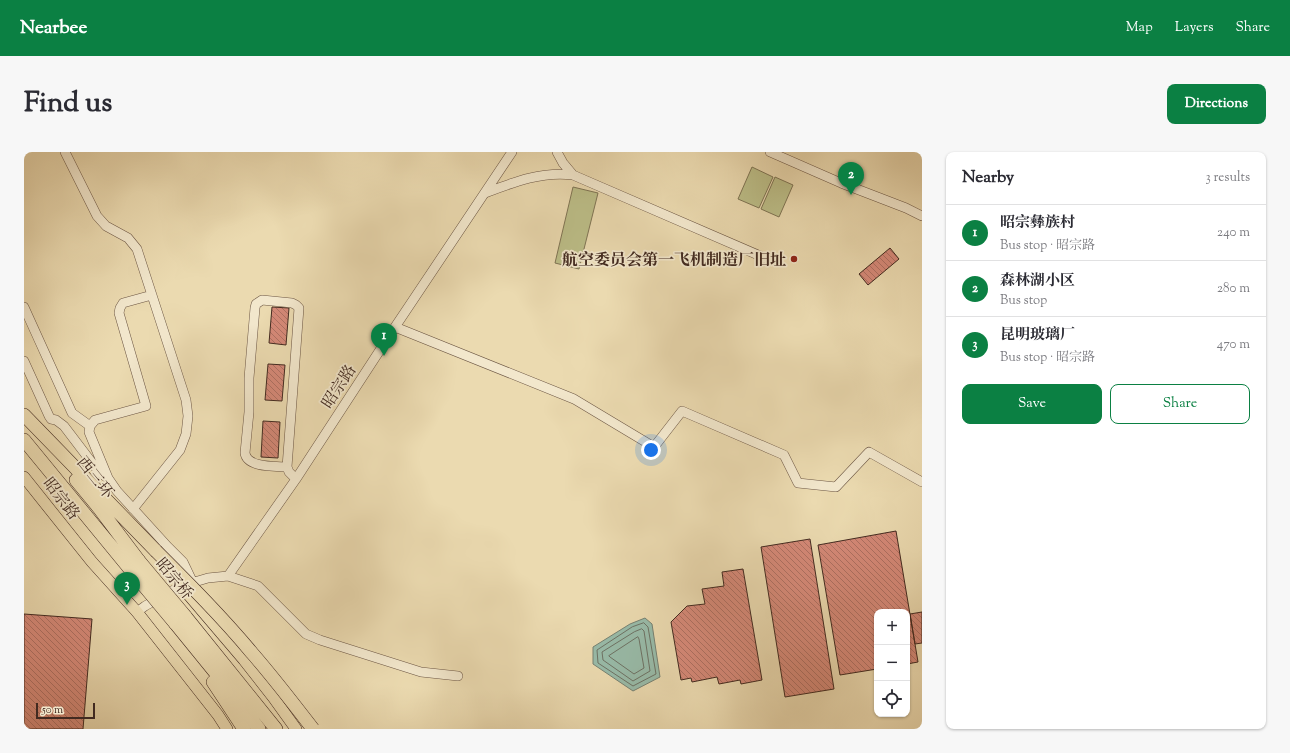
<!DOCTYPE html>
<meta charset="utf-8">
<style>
:root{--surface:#fff;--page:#f7f7f7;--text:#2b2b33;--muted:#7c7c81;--line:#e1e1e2;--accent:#0b8043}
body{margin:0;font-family:"Sorts Mill Goudy","Noto Serif SC",serif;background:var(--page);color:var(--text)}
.controls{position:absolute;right:12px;bottom:12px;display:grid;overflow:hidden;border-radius:8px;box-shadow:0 1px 3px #0004}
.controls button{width:36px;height:36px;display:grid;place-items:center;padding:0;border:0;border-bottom:1px solid var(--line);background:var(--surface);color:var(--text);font:20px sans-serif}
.scale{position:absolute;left:12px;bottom:10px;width:59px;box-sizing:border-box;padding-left:4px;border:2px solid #422a20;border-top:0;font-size:11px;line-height:14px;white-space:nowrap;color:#422a20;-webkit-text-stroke:3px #f2e7cc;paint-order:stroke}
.you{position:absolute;left:627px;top:298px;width:14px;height:14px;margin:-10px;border:3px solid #fff;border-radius:50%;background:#1a73e8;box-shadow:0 0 0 6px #1a73e833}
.badge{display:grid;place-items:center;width:26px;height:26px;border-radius:50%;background:var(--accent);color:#fff;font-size:13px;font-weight:700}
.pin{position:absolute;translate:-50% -33px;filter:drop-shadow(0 1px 2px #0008)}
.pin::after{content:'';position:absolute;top:21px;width:14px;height:12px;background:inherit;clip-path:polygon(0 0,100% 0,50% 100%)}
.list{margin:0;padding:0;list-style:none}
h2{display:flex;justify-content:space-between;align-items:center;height:52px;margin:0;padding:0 16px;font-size:17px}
h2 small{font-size:13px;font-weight:400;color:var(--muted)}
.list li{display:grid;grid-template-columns:26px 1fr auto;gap:12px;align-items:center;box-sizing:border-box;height:56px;padding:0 16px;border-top:1px solid var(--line)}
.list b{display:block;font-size:15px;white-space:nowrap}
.list p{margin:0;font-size:13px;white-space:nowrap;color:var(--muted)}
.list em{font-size:13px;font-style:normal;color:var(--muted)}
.actions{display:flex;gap:8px;padding:12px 16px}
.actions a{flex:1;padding:9px 0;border:1px solid var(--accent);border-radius:8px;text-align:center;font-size:14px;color:var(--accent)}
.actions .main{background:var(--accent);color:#fff}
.icon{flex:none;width:22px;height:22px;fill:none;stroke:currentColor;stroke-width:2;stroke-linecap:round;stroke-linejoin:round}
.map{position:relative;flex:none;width:898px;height:577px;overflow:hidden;border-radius:8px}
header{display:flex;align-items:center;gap:24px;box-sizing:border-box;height:56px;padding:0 20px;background:var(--accent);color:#fff}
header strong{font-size:19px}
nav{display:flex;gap:22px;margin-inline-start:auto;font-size:14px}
.intro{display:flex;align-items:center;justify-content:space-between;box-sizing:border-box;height:96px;padding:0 24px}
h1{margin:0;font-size:28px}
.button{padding:10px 18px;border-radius:8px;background:var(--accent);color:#fff;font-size:14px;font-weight:700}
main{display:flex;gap:24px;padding:0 24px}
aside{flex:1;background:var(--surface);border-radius:8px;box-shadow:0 1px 3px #0004}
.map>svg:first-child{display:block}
.green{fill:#bcbe88;stroke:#7f7454}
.water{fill:#98bba9;stroke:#768172}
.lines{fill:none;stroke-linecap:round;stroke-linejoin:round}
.shore{stroke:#6d7264;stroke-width:1}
.building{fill:url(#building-back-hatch);stroke:#422a20}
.minor-casing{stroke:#6c5644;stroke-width:10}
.major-casing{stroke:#422a20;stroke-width:12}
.highway-casing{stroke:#422a20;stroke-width:14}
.minor{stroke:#f2e7cc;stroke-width:9}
.major{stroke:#ebdab0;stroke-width:11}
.highway{stroke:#ebdab0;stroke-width:13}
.highway-bridge-casing{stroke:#422a20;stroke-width:14;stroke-linecap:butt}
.highway-bridge{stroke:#ebdab0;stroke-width:13}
.poi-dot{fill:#8f2418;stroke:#f2e7cc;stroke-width:1.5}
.labels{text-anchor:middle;stroke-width:3.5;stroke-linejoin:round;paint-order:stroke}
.poi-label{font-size:16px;font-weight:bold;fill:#422a20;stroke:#f2e7cc;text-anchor:end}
.street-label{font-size:16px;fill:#422a20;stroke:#f2e7cc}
</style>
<header>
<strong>Nearbee</strong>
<nav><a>Map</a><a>Layers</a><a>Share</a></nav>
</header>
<div class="intro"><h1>Find us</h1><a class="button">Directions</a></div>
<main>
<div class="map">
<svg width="898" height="577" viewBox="0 0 898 577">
<defs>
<pattern id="building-back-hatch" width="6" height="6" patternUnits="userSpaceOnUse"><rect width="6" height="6" fill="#d58978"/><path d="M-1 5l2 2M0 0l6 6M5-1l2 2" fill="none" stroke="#ae7062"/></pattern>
</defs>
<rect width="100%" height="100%" fill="#ebdab0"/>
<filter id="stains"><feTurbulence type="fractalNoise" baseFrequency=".005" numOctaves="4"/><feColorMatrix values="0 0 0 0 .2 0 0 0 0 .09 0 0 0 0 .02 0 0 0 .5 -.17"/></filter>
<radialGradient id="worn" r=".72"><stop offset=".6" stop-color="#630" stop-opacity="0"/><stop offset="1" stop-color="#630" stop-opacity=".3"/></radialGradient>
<!-- green -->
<path class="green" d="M728,15L749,25L735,56L714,47Z
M751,25L769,33L755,65L737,57Z
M549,35L574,41L555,117L531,111Z"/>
<!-- water -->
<path class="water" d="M621,466L628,472L636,525L609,539L569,512V495L606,472Z"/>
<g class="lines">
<!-- shore -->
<path class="shore" d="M620,471L624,475L632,522L609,534L574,511L573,498L608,475Z
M618,477L620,479L626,519L609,529L579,508L578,500L610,480Z
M614,485L615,487L620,516L610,522L586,505L585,504Z"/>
</g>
<!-- building -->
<path class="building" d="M866,96L875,107L844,133L835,122Z
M248,155L265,156L262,193L245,191Z
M244,212L261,213L258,249L241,248Z
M239,269L256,270L254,306L237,305Z
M872,379L894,510L883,512V460H853V517L816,523L794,393Z
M786,387L810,537L761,545L737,395Z
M719,417L738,528L717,532L716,528L695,532L693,525L668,530L667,526L657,528L647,470L663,454L681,452L678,437L700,434L698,420Z
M898,460V491L891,492L886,462Z
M0,462L68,467L59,577H0Z"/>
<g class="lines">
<!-- minor casing -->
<g class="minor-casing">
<path id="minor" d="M41,0L73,64L82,74L104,86L113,97L162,248L164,264L162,282L156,298L109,357
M746,0L817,31L882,56L898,64
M549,23L748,109
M461,41C490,30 518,19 549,23L539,11L533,0
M128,143L99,151L96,156L95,161L122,254L71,268L66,274L65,280L84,326L93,339L144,395L159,410L169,431
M0,155L48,261L66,274
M371,175L550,247L630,295L658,259L760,303L774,331L812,335L845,300L898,330
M0,209L25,264L27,267L32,268L40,274L75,320L84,326
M263,315C252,314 223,316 221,301L225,260V226L231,156L232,152L238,148L268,151L272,153L275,156L263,315L265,320L272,327
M204,424L272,327L371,175L488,0
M113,460L121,454L157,434L184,426L204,424L234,434L282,482L296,488L397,520L434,524"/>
</g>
<!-- major casing -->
<g class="major-casing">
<path id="major" d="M0,325L68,410L113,460L194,563L203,577
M157,434L220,508L249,545L272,577"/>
</g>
<!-- highway casing -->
<g class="highway-casing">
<path id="highway" d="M0,263L132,399
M0,288L106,417
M52,328L75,356L115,409
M161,464L252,577
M151,471L199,530L235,577
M189,530L220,577"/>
</g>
<!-- minor -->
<use href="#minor" class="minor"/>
<!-- major -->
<use href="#major" class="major"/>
<!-- highway -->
<use href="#highway" class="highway"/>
<!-- highway-bridge casing -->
<g class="highway-bridge-casing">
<path id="highway-bridge" d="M132,399C165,432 198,465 228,501C249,525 269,551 289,577
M115,409L161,464
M106,417L151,471"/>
</g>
<!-- highway-bridge -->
<use href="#highway-bridge" class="highway-bridge"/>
</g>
<!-- markers -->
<circle class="poi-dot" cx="770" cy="107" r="4"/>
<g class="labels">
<!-- poi labels -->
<g class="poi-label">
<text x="762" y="113">航空委员会第一飞机制造厂旧址</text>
</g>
<!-- street labels -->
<g class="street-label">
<text transform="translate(314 234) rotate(-57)" y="6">昭宗路</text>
<text transform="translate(72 325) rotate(51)" y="6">西三环</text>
<text transform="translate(38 346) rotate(52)" y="6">昭宗路</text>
<text transform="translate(151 426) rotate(50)" y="6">昭宗桥</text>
</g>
</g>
<rect width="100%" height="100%" filter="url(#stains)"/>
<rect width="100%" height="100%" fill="url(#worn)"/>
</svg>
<div class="controls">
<button>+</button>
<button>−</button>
<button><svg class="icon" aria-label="locate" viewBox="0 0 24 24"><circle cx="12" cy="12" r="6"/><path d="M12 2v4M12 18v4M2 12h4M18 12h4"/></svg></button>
</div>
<div class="scale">50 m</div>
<div class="you"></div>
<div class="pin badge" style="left:360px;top:204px">1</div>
<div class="pin badge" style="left:827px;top:43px">2</div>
<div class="pin badge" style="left:103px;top:453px">3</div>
</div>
<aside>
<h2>Nearby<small>3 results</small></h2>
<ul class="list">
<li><span class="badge">1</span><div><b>昭宗彝族村</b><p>Bus stop · 昭宗路</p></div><em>240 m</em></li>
<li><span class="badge">2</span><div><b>森林湖小区</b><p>Bus stop</p></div><em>280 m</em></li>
<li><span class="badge">3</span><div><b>昆明玻璃厂</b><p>Bus stop · 昭宗路</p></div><em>470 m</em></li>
</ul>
<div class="actions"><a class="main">Save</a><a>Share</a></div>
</aside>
</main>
